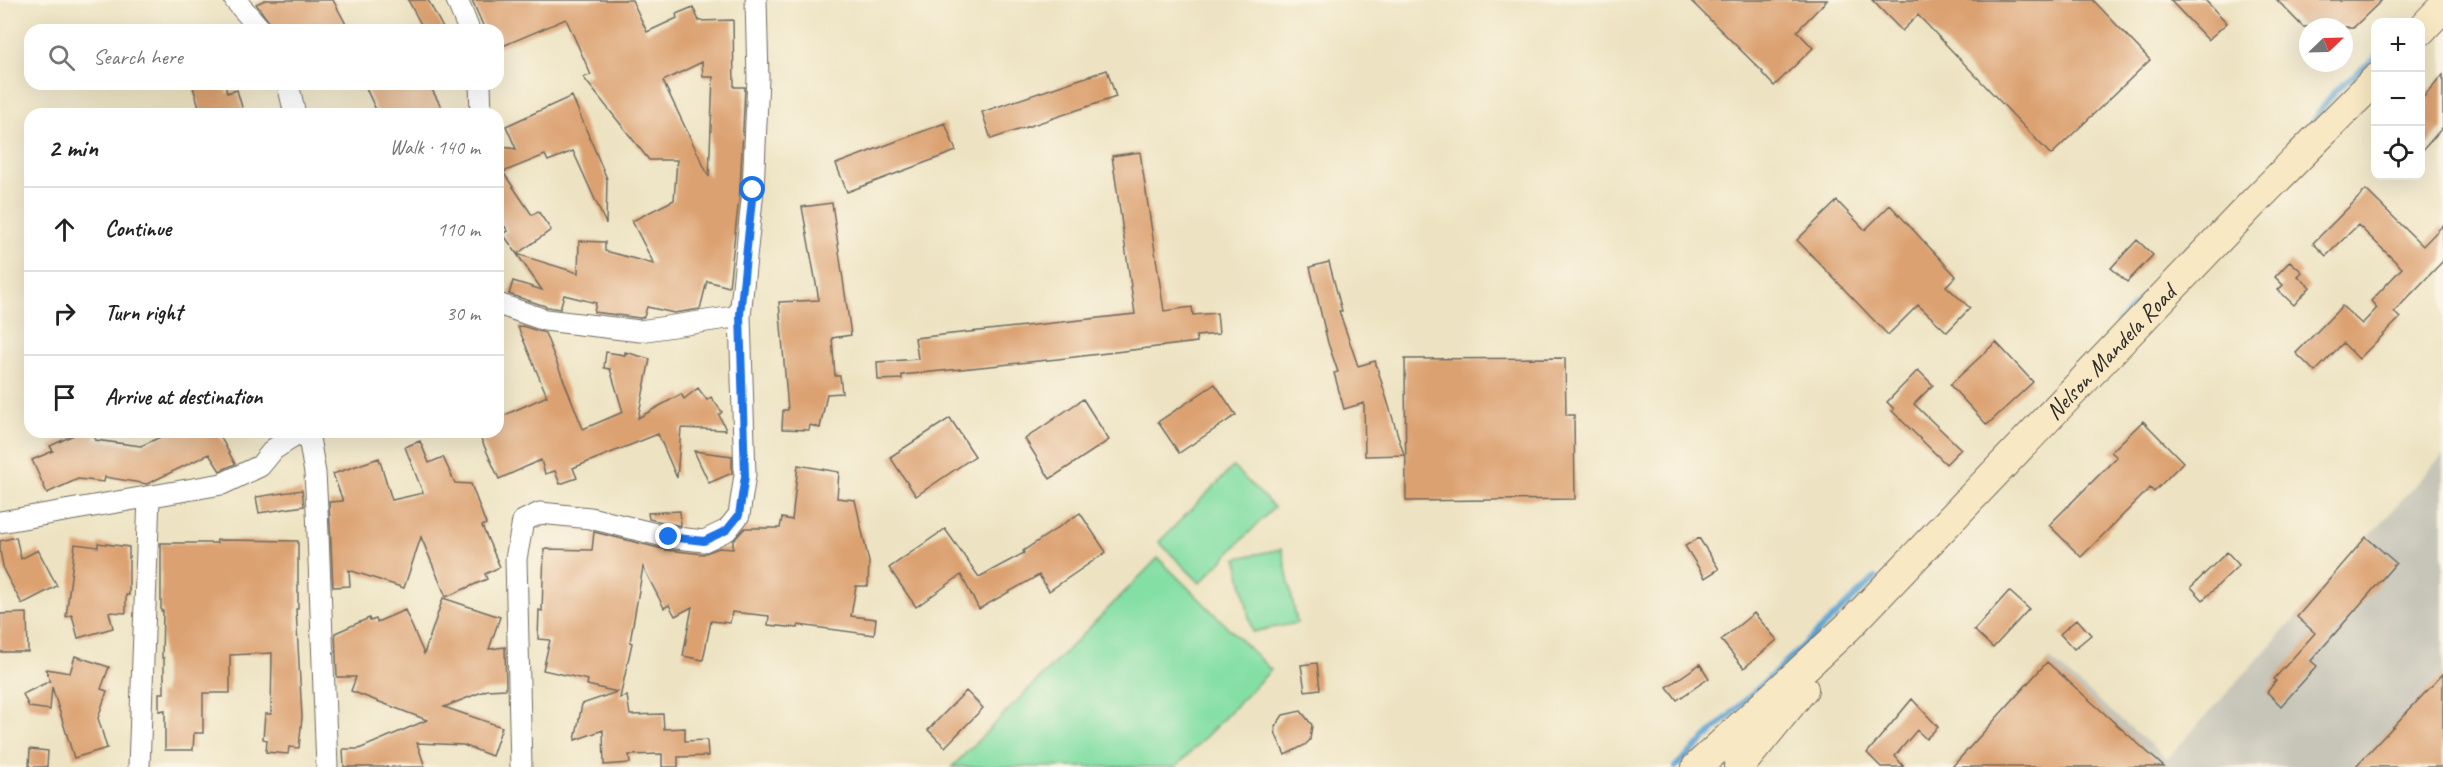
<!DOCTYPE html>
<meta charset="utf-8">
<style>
:root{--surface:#fff;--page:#f2f2f2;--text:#222;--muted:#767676;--line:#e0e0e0}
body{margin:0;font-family:Caveat,sans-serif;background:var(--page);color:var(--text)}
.controls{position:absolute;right:18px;top:18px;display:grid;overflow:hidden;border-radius:12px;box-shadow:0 6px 24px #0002}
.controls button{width:54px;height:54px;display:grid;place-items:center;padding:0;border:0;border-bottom:2px solid var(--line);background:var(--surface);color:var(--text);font:30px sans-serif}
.compass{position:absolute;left:2299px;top:18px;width:54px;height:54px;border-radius:50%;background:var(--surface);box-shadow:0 6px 24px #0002;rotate:67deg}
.stop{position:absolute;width:18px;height:18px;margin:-14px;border:4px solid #1a73e8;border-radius:50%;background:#fff}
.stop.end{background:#1a73e8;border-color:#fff;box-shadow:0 2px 6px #0008}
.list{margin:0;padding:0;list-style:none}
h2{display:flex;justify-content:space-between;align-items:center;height:78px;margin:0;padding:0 24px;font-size:26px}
h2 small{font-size:20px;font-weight:400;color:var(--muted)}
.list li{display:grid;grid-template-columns:39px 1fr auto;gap:18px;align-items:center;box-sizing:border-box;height:84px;padding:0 24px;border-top:2px solid var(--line)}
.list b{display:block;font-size:22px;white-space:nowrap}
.list em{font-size:20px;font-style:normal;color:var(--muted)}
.icon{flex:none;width:33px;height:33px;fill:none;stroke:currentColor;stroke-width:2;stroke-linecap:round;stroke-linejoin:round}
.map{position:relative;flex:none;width:2443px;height:767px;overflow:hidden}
.search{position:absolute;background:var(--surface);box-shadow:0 6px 24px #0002;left:24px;top:24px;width:480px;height:66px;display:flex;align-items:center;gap:15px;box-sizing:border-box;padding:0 21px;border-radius:18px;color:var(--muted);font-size:22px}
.panel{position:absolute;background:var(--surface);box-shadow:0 6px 24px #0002;left:24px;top:108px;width:480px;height:330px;border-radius:18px}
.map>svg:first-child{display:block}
.industrial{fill:#c6c5b8}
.green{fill:#84dfa5;stroke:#588568;stroke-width:1.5}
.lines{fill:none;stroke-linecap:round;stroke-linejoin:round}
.stream{stroke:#5ba2d1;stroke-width:6}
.building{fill:#dca171;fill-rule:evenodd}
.street-casing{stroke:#6f6b60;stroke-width:23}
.secondary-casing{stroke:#6f6b60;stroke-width:32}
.street{stroke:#fff;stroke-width:21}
.secondary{stroke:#f8e8c3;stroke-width:30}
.route{stroke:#1a73e8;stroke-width:8}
.labels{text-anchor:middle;stroke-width:4.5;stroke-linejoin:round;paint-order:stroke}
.street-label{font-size:24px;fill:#2b2b2b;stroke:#fcf5e5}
</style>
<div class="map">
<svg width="2443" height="767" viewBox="0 0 2443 767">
<rect width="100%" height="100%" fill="#fcf5e5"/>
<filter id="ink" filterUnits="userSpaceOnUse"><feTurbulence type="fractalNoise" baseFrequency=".0167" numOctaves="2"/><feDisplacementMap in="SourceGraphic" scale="12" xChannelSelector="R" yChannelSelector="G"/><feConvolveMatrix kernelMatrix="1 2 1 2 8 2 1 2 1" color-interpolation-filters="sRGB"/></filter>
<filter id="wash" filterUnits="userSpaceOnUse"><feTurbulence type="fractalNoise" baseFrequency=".008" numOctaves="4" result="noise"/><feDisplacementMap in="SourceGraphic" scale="24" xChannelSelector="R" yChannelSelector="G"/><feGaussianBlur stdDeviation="1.35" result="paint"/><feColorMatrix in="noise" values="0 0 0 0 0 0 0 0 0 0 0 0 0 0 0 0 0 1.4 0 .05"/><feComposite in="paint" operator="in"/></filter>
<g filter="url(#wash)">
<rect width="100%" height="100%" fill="#ede3c2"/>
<!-- industrial -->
<path class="industrial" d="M2443,455V767H1951L2050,659L2167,759Z"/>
<!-- green -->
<path class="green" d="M1233,467L1274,507L1200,583L1159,542Z
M1282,549L1297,623L1252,632L1237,558Z
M1158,558L1271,670L1176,767H952Z"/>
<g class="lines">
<!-- stream -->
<path class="stream" d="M2312,123L2334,92L2376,57
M2118,323L2189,248
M1675,767L1875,578"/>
</g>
<g id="blocks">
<!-- building -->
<path class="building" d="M265,0H333L349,30H275L256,4Z
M408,0H428L444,30H424Z
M472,0H632L647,32L677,18L676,14L693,7L699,21L733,20L734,87H745L740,189L729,287L707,281L700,309L674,313L647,307L644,317L640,318L594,312L596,303L564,295L560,309L548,307L509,294L513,281L542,290L517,254L578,273L579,241L605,242V251L654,264L632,221L674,200L677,160H649L583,77L591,75L566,19L498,48V30H485ZM702,62L703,77H713L709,177L663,81Z
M1690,0H1827L1797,31L1813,48L1774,86L1762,73L1763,72Z
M1872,0H2093L2150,60L2051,155L1918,15L1902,31Z
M2170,0H2205L2227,23L2208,40Z
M2277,0H2382L2354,27H2303Z
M1107,70L1116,97L991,139L982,112Z
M2443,75V127L2421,152V100Z
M203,84H225L227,93L237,90L244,114H201L193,87Z
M364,84H429L445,114H378Z
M572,96L607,179L606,224L573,151L548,161L545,155L503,172L532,215L538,211L551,230L517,254L503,234L508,231L498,217V146L516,149L506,126Z
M945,123L956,151L847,192L836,164Z
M1140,152L1164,311L1192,307L1193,315L1217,313L1219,334L1196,336L1197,342L1058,359L902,375V379L878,380L877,362L918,359L915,338L1135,314L1112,156Z
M2366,190L2423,246L2443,225V261L2394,312L2400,318L2359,359L2343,343L2315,372L2296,353L2342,306L2362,324L2377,308L2371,301L2402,268L2358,225L2326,256L2313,243Z
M1837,201L1865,230L1890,205L1956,276L1946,286L1970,308L1947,332L1918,305L1888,335L1797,240Z
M832,203L851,335L832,338L835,376H840L842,393L827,394L820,428L810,425L809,430L782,429L783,410H788L779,302L819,300L802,207Z
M2137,240L2153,255L2127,282L2111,268Z
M2290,261L2302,272L2298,276L2310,287L2294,305L2278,290L2283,285L2275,277Z
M1329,262L1342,311H1339L1358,366L1375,361L1404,455L1365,456L1364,403L1344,409L1334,373L1338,372L1328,343L1310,267Z
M522,326L545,333L583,429L623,412L610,369L604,368L606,352L625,355V352L650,359L638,418L681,394L684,399L698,388L707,400L711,397L722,412L719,415L726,430L681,428L677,478L658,434L573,468L577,478L560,484L555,471L545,474L541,460L499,479L478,432H498V418L547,396L518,327Z
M1996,342L2033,382L1987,425L1950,385Z
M1565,358L1566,415H1574L1575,499L1406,501L1405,359Z
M1918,370L1933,385L1914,404L1961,449L1946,464L1892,411L1894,409L1887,402Z
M1215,384L1236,415L1179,453L1158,422Z
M1083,399L1109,440L1050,479L1025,439Z
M950,418L975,456L916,496L890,457Z
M2143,421L2183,462L2154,492L2150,488L2081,557L2049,525L2117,457L2111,452Z
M80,432H95V440L141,446L171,432H218L235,464L220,471L209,454L147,484L105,477L104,482L78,479L47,493L32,460L53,451L50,446Z
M420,441L429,463L443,457L455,483L471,484L486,524L482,526L500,567L485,574L487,579L446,597L421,537L404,588L349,570L350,586L333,587L329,502L343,501L333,474L379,458L392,500L423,493L405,447Z
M694,451L732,456V473L709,483Z
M798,465L839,472L837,498L855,500L869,562L868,586H856L851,616L876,619L874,635L799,625L798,628L768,625L769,616L732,612L730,623L711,621L703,660L683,656L692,607L675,616L669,605L664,608L643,567L630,642L632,643L620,698L627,696L630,715L663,714L664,729L685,728V741L707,740L708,756L678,757V767H662V754L629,755L630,763L604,765L603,730L575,740L582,704L617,692L587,685L588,680L543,670L550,640L538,639L539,610L542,611L544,549L592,550L594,532L667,550L703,554L719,548L733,549V541L745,528H780L782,518L792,520Z
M302,490L304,506L259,513L256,497Z
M680,511L681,526L649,519L648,513Z
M1080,513L1106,552L1049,591L1039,575L979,609L961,575L916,607L889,568L945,529L979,577L1024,553L1023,551Z
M16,537L21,559L38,550L57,586L22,604L4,571L0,551V541Z
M2366,537L2396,563L2311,661L2317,666L2281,706L2267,692L2276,681L2274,679L2315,633L2297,617Z
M1699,538L1719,569L1705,578L1685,546Z
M217,540L298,541V609H296L302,717L299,748L289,747L288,754L266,752L267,740L263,739L265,714H271L272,653L230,655V693H203V733H194L193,750H165V710L159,711V693H164V658H162L163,611H161V543H217Z
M98,543L129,547V595H126V613L109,612L113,628L78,638L72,615L66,617L75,544L98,547Z
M2227,552L2239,565L2203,600L2191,587Z
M2009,591L2029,609L1993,648L1974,630Z
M443,598L500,617L489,649L505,647L506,689L487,690L444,707L502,727L492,756L463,745L417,743L425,767H344L343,749H359L427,720L351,691L356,677H337L335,633L369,618L370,621L376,619L377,622L405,610L424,654Z
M27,613L28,652H0V614Z
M1754,613L1777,640L1744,668L1721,640Z
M2077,619L2091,635L2074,649L2060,634Z
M75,656L109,667L101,689L107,691L98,718L107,748L74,758L52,687L50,710L29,707L23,694L50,681L46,669L70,673Z
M2047,662L2164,767H1952Z
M1317,663L1320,689L1305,691L1301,665Z
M1700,664L1709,678L1677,700L1667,687Z
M2443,674V767H2355Z
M966,691L983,708L945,747L928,730Z
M1912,699L1938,727L1926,739L1917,730L1895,756L1904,767H1881L1867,753Z
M1301,711L1312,725L1310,740L1305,745L1285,755L1276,735L1275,727L1283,715Z
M30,749L48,751L47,767H29Z"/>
</g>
</g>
<g filter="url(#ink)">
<use href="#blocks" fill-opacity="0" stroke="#6f6b60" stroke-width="1.5"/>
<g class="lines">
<!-- street casing -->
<g class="street-casing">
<path id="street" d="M235,0L261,30
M457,0L469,30
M288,84L295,114
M480,84L481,114
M498,304L545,320L640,331L740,316
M308,432L315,473L317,509L327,767
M0,522L222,484L260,466L274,449L301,432
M139,767L149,497
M521,767L516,559L523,521L540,513L590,518L668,537L704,541L727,530L739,515L745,475L740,316L753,190L758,78L756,0"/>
</g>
<!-- secondary casing -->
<g class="secondary-casing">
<g id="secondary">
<path d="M2420,31L2443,7"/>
<path id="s1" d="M1697,767L1849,626L2250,206L2376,79"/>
<path d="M1739,767L1803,689"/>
</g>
</g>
<!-- street -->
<use href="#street" class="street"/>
<!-- secondary -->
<use href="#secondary" class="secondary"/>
</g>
</g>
<g class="lines" filter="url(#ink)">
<!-- route -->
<path class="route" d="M669,537L704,541L727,530L739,515L745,476L740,315L753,190"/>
</g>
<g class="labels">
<!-- street labels -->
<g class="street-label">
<text dy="8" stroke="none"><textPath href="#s1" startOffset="586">Nelson Mandela Road</textPath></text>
</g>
</g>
</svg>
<div class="controls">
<button>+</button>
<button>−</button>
<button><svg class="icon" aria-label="locate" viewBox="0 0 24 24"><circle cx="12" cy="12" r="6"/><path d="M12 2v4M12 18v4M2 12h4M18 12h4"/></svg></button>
</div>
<svg class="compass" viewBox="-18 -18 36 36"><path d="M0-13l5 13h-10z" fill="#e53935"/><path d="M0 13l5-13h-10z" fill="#767676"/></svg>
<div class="stop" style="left:753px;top:190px"></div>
<div class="stop end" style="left:669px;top:537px"></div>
<div class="search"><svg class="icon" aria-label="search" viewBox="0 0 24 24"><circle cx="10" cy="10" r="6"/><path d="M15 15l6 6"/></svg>Search here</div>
<section class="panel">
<h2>2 min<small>Walk · 140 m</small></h2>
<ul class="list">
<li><svg class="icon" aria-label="ahead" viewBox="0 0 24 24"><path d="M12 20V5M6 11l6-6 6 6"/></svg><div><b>Continue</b></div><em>110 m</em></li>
<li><svg class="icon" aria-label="right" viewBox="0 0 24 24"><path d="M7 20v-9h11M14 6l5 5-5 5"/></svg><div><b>Turn right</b></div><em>30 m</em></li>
<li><svg class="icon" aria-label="arrive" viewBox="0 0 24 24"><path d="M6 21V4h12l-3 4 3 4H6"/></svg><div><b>Arrive at destination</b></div></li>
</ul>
</section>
</div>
